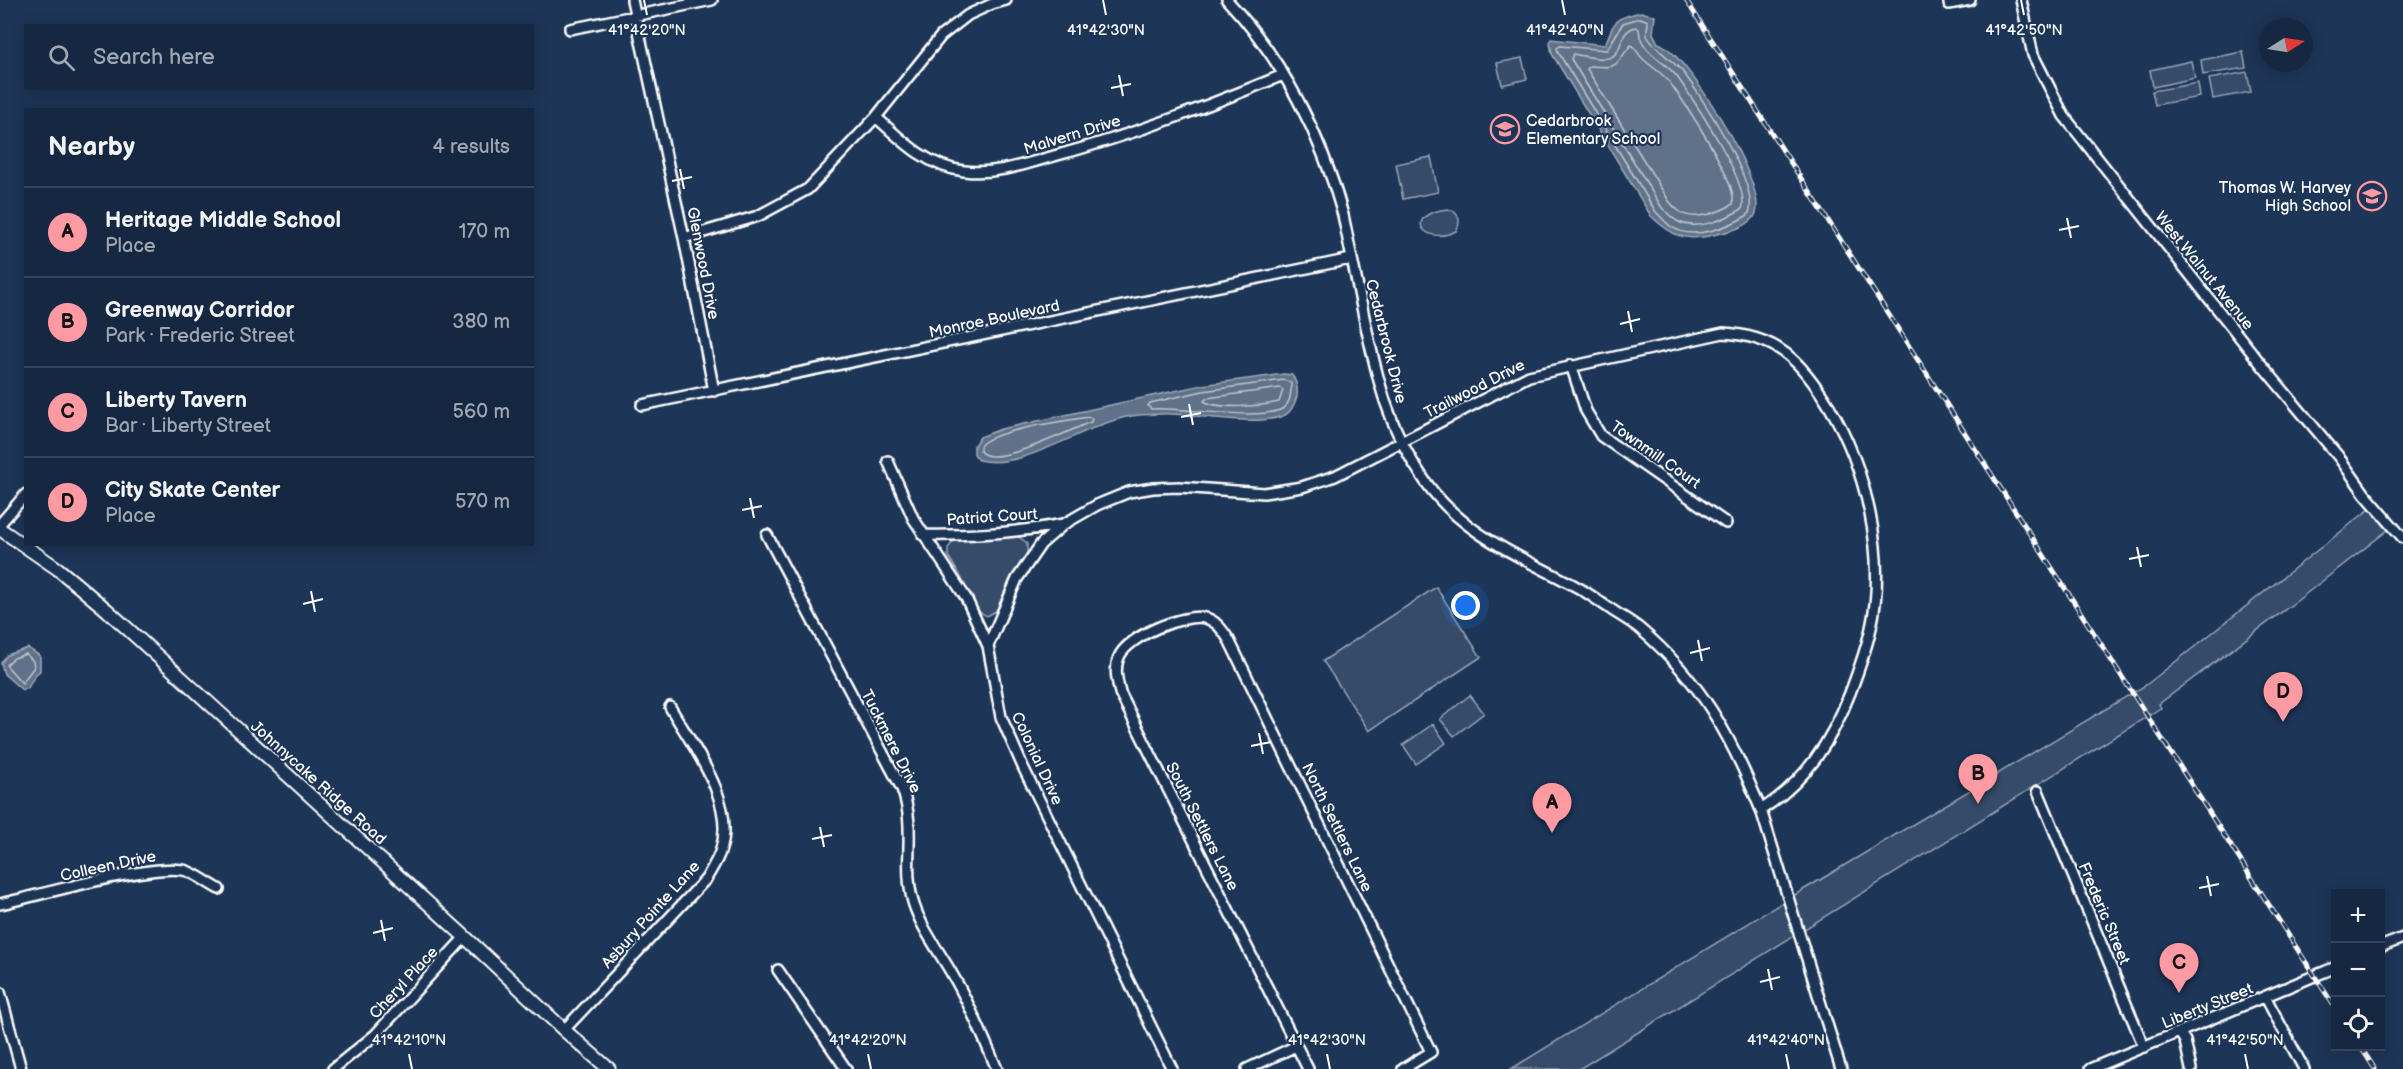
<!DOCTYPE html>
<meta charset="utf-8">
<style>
:root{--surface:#162841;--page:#1f3048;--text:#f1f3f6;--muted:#9ea6b1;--line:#35445a;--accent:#ff9aa2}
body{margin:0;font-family:"Balsamiq Sans",sans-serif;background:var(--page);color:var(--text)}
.controls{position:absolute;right:18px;bottom:18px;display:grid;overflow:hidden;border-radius:0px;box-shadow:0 3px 15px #0003}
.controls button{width:54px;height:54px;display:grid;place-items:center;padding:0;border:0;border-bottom:2px solid var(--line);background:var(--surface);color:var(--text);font:30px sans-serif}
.compass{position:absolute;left:2259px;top:18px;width:54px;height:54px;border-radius:50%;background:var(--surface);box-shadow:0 3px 15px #0003;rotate:78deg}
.you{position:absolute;left:1466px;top:606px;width:21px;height:21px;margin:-15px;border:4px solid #fff;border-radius:50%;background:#1a73e8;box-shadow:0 0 0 9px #1a73e833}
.badge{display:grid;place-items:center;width:39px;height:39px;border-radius:50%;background:var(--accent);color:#111;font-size:20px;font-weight:700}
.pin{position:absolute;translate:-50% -50px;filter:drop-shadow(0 2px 3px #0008)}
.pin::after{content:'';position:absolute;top:32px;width:21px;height:18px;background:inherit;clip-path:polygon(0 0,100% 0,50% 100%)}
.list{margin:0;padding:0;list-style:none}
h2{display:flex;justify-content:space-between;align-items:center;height:78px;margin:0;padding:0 24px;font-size:26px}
h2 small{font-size:20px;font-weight:400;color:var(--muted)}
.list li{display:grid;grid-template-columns:39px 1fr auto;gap:18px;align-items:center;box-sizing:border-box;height:90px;padding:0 24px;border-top:2px solid var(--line)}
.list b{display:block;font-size:22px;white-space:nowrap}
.list p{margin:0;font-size:20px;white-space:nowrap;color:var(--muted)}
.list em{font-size:20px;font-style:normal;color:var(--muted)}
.icon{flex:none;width:33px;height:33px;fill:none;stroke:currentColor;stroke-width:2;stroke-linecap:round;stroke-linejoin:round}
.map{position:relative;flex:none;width:2403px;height:1069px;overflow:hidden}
.search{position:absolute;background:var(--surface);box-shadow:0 3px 15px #0003;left:24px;top:24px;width:510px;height:66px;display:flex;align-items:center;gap:15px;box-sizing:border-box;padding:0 21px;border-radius:0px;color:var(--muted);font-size:22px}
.panel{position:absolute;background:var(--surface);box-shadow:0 3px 15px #0003;left:24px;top:108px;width:510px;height:438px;border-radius:0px}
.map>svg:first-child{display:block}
.green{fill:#364b69;stroke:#9aa5b4;stroke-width:1.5}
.water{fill:#617289;stroke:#a0aab8;stroke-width:1.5}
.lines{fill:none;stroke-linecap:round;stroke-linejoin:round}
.shore{stroke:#c0c7d0;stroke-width:1.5}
.minor-casing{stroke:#fff;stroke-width:14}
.major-casing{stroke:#fff;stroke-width:16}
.minor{stroke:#1d3557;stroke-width:9}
.major{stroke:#1d3557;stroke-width:12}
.rail-casing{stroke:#fff;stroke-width:5}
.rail{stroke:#1d3557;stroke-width:3;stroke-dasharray:9;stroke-linecap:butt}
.ticks{fill:none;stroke:#fff;stroke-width:2}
.labels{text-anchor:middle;stroke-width:4.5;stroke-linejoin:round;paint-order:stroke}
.poi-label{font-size:16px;fill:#fff;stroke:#1d3557;text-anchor:start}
.street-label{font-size:16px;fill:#fff;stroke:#1d3557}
.ticks-label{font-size:15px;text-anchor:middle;fill:#fff;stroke:#1d3557;stroke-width:4.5;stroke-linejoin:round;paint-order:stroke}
</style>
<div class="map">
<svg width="2403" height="1069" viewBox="0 0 2403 1069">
<rect width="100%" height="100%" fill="#1d3557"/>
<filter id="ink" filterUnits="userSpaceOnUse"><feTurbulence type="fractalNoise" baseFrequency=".0167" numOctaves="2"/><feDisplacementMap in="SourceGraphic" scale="12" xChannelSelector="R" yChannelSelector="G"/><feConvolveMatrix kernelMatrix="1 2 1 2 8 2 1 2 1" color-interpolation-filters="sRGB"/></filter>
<g filter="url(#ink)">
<!-- green -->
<path class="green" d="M2243,52L2246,68L2203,75L2201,60Z
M1522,58L1527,79L1502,85L1497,63Z
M2191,61L2195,78L2153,87L2150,70Z
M2247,72L2251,92L2213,99L2209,79Z
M2198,83L2200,97L2155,105L2152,91Z
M1431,157L1438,192L1403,199L1396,164Z
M1448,209C1459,212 1462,221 1456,231C1431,244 1409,225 1429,214C1434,211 1442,210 1448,209Z
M2376,504L2393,526L2298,600L2159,704L2161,708L1579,1069H1511L1788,899L2146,685Z
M1019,537L1027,543V553L1010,579L996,611L987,616L979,612L976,608L961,577L948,556V548L954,541Z
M1436,587L1481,657L1369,731L1323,661Z
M1470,695L1484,713L1454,736L1440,719Z
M1433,724L1446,743L1416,764L1403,745Z"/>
<!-- water -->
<path class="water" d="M1641,12L1655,16L1653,33L1658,43C1686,51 1767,184 1756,213C1751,228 1725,232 1713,235C1684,242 1672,236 1651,216L1552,54L1550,43L1551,39L1605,45C1615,20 1614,18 1641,12Z
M1284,374L1292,375C1297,382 1298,388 1297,396C1295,403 1291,412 1285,415C1259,427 1200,415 1171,414C1161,413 1150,415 1139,415C1090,419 1026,472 979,460L974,454V445L980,437L1001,429L1202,385Z
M28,648L40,656V671L35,675L28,688L22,690L4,674L1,663L7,655Z"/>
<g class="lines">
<!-- shore -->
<path class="shore" d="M1640,18L1648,21C1648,26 1646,31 1647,35C1650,45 1673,61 1682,71C1699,92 1763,190 1748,215C1728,227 1692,242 1670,226C1665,222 1661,217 1656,212L1558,52L1557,48L1560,46L1607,50L1623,23Z
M1636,27L1639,29C1640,53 1665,60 1678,78C1694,101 1751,184 1742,209C1725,219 1696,232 1677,221C1671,218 1667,212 1662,208L1571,59L1573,54C1583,56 1598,60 1608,58C1625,54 1616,32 1636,27Z
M1631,45C1636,48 1638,54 1642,58C1651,67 1662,72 1670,83C1685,103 1738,182 1733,204C1720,212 1694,222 1680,212C1676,209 1672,205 1669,201L1587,69L1590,66C1621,69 1614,65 1631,45Z
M1284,380L1291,383C1291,392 1291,404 1282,409C1258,421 1182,407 1151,409L1148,406L1150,403L1203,391Z
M1280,388L1283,390L1279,402C1262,406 1219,410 1204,401L1207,398Z
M1089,417L1092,419L1091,422C1071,429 994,470 980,451C980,447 979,446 983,443C1000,429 1065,421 1089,417Z
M26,654L33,661L34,667L22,683L6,665L14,658Z"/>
<!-- minor casing -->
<g class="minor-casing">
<path id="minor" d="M632,0L684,238L714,391
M1227,0C1283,59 1322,137 1343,215C1350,249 1357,283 1364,317C1377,378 1388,429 1425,481C1463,535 1520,556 1575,586C1587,592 1598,601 1609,608C1619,615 1630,621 1639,628C1702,681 1731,737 1761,810
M2021,0L2033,55L2064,116L2261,364L2338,456L2365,494L2403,538
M1949,4L1970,0
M570,29L712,0
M876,117C902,141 928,167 964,171C995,175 1025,164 1054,156C1133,135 1208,106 1283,75
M684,238L758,216L808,189L876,117L941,36L968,15L992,4L1006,0
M1571,365L1586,411L1601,436L1726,523
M642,405L1351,259
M888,461L913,518L966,598L988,646
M0,524L26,494
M767,535L902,789C917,829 902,864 913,902C921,928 939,951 952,974C970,1004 983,1037 997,1069
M923,535C971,536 1016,533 1064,524
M2038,791L2144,1047
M0,904C36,896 158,861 187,871C198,875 209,884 219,889
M2380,947L2403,938
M778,970L846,1069
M0,992L21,1069
M2266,998L2304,1069
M564,1030L706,879C711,870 718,860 721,849C736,801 693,747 670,707
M2180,1033L2185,1041L2191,1069
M333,1069L375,1035L465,937
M1172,1069L1023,767L1001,717L988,646L1017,579L1041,544L1064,524L1097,505L1129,492L1153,488L1179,487L1264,493L1302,487L1335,476L1529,376L1723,333C1778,336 1801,361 1829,406C1866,467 1887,557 1871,628C1866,650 1858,672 1850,693C1831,742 1806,781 1761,810L1841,1069
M1247,1069L1296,1046
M1308,1069L1120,693C1117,680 1114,669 1119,657C1128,636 1184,613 1205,618C1216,620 1223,631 1229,640L1431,1052L1403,1069
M2090,1069L2336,967"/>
</g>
<!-- major casing -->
<g class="major-casing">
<path id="major" d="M0,529L58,569L107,610L465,937L564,1030L609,1069"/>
</g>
<!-- minor -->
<use href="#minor" class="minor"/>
<!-- major -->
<use href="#major" class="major"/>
<!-- rail casing -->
<g class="rail-casing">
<path id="rail" d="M1686,0L2336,1009
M2360,1046L2375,1069"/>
</g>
<!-- rail -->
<use href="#rail" class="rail"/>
</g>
</g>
<!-- ticks -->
<path class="ticks" d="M644,0L647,15M1103,0L1106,15M1562,0L1565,15M2021,0L2024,15M1119,75L1123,96M1111,88L1131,84M680,169L684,189M672,181L692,177M2067,218L2071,238M2059,230L2079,226M1628,311L1632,332M1620,324L1640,319M1189,404L1193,425M1181,417L1201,413M750,498L754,518M742,510L762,506M2137,547L2141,567M2129,559L2149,555M311,591L315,612M303,604L323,599M1698,640L1702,661M1690,653L1710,648M1259,733L1263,754M1251,746L1271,742M820,827L824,847M812,839L832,835M2207,876L2211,896M2199,888L2219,884M381,920L385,941M373,933L393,928M1768,969L1772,990M1760,982L1780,977M409,1054L412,1069M868,1054L871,1069M1327,1054L1330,1069M1786,1054L1789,1069M2245,1054L2248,1069"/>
<!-- icons -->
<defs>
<g id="school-ring" transform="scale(1.5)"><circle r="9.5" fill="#1d3557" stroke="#ff9aa2" stroke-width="1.5"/><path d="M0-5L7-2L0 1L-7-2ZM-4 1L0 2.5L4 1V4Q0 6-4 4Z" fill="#ff9aa2"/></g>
</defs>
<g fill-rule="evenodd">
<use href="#school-ring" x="1505" y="129"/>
<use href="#school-ring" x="2372" y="196"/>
</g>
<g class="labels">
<!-- poi labels -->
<g class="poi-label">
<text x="1526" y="126">Cedarbrook<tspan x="1526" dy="18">Elementary School</tspan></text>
<text x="2351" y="193" text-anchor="end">Thomas W. Harvey<tspan x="2351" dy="18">High School</tspan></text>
</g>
<!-- street labels -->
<g class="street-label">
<text transform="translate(1072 134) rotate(-17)" y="6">Malvern Drive</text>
<text transform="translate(704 263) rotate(79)" y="6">Glenwood Drive</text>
<text transform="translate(2205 270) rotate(51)" y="6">West Walnut Avenue</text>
<text transform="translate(994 318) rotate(-12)" y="6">Monroe Boulevard</text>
<text transform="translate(1387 341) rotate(76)" y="6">Cedarbrook Drive</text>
<text transform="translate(1474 388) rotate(-27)" y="6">Trailwood Drive</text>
<text transform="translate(1656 454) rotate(35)" y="6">Townmill Court</text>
<text transform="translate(992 516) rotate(-4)" y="6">Patriot Court</text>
<text transform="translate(892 741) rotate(63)" y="6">Tuckmere Drive</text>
<text transform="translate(1038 758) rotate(65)" y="6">Colonial Drive</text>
<text transform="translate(319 782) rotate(42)" y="6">Johnnycake Ridge Road</text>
<text transform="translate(1203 826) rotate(63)" y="6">South Settlers Lane</text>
<text transform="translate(1338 827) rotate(64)" y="6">North Settlers Lane</text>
<text transform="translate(108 865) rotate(-12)" y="6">Colleen Drive</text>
<text transform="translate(2105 913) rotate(67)" y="6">Frederic Street</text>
<text transform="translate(650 914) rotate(-48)" y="6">Asbury Pointe Lane</text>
<text transform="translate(403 982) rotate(-47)" y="6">Cheryl Place</text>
<text transform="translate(2207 1005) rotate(-22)" y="6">Liberty Street</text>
</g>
</g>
<g class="ticks-label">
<text x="647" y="35">41°42'20"N</text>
<text x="1106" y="35">41°42'30"N</text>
<text x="1565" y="35">41°42'40"N</text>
<text x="2024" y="35">41°42'50"N</text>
<text x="409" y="1045">41°42'10"N</text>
<text x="868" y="1045">41°42'20"N</text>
<text x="1327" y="1045">41°42'30"N</text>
<text x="1786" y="1045">41°42'40"N</text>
<text x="2245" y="1045">41°42'50"N</text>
</g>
</svg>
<div class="controls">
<button>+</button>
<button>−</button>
<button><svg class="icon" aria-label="locate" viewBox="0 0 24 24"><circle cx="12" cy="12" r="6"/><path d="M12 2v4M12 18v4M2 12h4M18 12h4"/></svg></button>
</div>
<svg class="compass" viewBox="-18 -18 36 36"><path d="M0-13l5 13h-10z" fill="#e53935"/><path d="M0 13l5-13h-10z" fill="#9ea6b1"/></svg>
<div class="you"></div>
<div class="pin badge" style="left:1552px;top:833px">A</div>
<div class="pin badge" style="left:1978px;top:804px">B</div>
<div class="pin badge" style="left:2179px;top:993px">C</div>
<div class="pin badge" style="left:2283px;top:722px">D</div>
<div class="search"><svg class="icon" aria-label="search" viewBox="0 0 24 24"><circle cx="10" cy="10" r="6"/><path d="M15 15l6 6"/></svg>Search here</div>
<section class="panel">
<h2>Nearby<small>4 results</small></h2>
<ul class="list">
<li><span class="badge">A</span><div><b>Heritage Middle School</b><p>Place</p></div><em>170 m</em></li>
<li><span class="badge">B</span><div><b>Greenway Corridor</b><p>Park · Frederic Street</p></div><em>380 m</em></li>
<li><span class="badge">C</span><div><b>Liberty Tavern</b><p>Bar · Liberty Street</p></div><em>560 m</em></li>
<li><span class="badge">D</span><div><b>City Skate Center</b><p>Place</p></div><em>570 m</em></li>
</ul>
</section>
</div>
